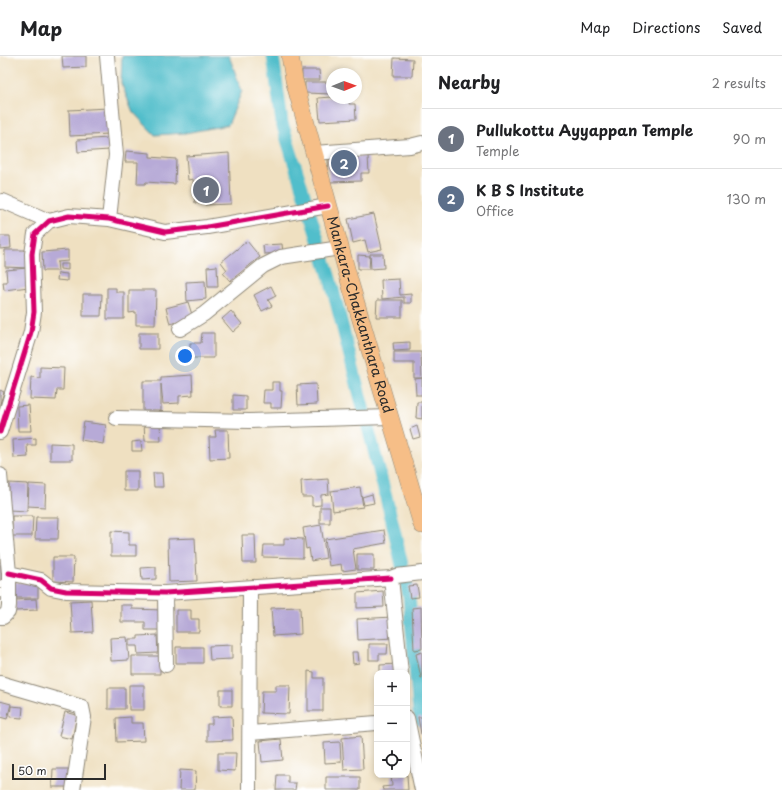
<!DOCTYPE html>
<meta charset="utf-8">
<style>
:root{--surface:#fff;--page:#f2f2f2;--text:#202124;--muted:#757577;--line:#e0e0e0;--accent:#b5179e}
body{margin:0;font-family:"Playpen Sans",sans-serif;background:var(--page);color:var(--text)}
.controls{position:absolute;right:12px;bottom:12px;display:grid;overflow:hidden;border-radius:8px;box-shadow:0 2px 6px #0003}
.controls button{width:36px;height:36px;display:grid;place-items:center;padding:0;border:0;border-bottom:1px solid var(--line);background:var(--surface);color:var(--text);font:20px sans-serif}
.compass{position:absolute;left:326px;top:12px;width:36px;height:36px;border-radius:50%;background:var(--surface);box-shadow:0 2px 6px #0003;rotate:89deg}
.scale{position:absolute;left:12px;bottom:10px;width:94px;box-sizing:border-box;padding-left:4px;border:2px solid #2b2b2b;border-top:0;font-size:11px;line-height:14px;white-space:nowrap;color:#2b2b2b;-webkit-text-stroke:3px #fff;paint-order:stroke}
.you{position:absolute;left:185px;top:300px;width:14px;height:14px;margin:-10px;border:3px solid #fff;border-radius:50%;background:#1a73e8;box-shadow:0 0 0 6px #1a73e833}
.badge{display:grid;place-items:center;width:26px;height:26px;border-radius:50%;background:var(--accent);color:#fff;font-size:13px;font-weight:700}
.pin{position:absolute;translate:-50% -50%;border:2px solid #fff;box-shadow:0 1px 4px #0006}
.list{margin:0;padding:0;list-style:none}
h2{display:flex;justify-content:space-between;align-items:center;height:52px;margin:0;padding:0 16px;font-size:17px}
h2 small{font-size:13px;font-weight:400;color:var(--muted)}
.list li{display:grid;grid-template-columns:26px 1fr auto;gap:12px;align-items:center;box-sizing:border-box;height:60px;padding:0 16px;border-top:1px solid var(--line)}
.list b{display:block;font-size:15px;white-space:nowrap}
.list p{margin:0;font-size:13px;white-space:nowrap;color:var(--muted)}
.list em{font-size:13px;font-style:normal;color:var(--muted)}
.icon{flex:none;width:22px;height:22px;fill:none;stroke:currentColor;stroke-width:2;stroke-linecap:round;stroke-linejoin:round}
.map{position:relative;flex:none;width:422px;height:734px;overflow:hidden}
header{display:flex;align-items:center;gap:24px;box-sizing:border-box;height:56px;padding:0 20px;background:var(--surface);border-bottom:1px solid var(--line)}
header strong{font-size:19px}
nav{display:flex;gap:22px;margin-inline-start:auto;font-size:14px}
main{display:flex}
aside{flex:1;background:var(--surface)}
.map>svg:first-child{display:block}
.water{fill:#51becb;stroke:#3e747b}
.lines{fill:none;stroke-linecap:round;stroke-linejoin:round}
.canal{stroke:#51becb;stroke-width:13}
.building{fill:#b7aad7}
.minor-casing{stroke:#8d8676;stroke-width:16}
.major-casing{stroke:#8d8676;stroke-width:18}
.minor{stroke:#fff;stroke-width:14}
.major{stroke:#f6be87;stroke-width:17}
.cycleway-casing{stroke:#fff;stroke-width:8}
.cycleway{stroke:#d6006c;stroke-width:5}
.labels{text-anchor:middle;stroke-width:3;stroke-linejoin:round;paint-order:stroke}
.street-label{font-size:14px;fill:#2b2b2b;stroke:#fff}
</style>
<header>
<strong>Map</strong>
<nav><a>Map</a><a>Directions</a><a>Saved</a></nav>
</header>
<main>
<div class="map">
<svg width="422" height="734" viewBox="0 0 422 734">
<rect width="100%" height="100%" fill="#fff"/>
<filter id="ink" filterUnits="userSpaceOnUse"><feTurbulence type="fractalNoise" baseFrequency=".025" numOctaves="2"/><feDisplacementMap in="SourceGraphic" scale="8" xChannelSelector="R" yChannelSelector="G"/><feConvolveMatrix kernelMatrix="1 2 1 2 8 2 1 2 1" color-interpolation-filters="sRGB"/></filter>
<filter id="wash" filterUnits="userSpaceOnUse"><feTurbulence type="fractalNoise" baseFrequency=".012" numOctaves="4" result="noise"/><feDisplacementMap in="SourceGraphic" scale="16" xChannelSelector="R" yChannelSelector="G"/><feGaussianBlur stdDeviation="0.9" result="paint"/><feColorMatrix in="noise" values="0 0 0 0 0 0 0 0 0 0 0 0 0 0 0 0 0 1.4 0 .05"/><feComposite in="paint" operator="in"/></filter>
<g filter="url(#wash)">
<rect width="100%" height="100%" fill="#efe0c1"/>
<!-- water -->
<path class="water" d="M122,0H229L242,35L228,69L185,77L155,79L133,56L121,27Z"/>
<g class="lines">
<!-- canal -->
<path class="canal" d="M273,0L282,67L331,226L392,465L409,540L419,656L422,664"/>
</g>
<g id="blocks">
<!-- building -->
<path class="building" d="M62,0H86V11L63,12Z
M394,2L413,3L412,20H393Z
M302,14H319L320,24H302Z
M305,26H332V38L305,37Z
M332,41V42H348L349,48H355L356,63L320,65L318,42Z
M108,52L109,78L70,80L69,54Z
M108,82L109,94L78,96L77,84Z
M126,95L150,97V101L176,103L175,128L146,126L145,128H137L138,106H125Z
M229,97L231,148L205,149V147H195L193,123L188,124L186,100Z
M368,100L369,117H361V125L329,126L328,101Z
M374,158L382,193L368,196L365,184L353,187L348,163Z
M0,180H10L11,192L0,193Z
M247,185L260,201L230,225L223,217L227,214L221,206Z
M282,188L283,197L264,198L263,189Z
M5,194H28L27,212L5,211Z
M68,194V205L57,206L58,215H43L42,196Z
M370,198H383L384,212L371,213Z
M358,199L370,200L369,213H358Z
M60,208H68V214L60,213Z
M217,210L218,231H208L207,211Z
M27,212L29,231L4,234L3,226H7L6,214Z
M58,217L67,218V225L57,224Z
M399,223L400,239L411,238V247H404V241L382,243L381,224Z
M205,225L206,243L187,245L186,226Z
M271,230L276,240L268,244L272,250L262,255L254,239Z
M107,232H116V236H124V263H107Z
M129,234H156L155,269H136V256L129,257Z
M83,238H102L101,260H83Z
M377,244H402V261H376Z
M188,246L193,262L170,268L166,252Z
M231,255L242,268L233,276L222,263Z
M139,277H158V293H139Z
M202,277H214V302H190V287H201Z
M410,286V294L394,295L393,287Z
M394,296H421L422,322H414V307H394Z
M40,311L64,312L63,334H57L56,344L30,343L31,321L40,322Z
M192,319L193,339L179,340V347L163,348L161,328V355H143V325H161V321Z
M422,322V339H416L415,323Z
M272,326H280V335H282L281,352H271V347H263L264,334H272Z
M316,328L317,348L298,349L297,329Z
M0,334L4,336L0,348Z
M233,339L246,340V354H233Z
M417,346H422V363L416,362Z
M29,349L31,375H18L17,350Z
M84,366L106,369L103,388L81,384Z
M144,367H160L161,385H145Z
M417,370L420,381L413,383L410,373Z
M215,374H228L229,402L210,403L209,381H216Z
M36,382V389H27L28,401L14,402L13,384Z
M141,385L142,395H132V386Z
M50,387L72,388V404H50Z
M124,415H138V435H124Z
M153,417H162L163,431H154Z
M328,423L329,438L321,439V449L312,450V441H302L301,425Z
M9,427L28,428L27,455L9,454Z
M29,428L46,429L45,451L28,450Z
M360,431L363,451L333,455L331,435Z
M372,438L374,447L364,449L362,441Z
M320,451H330V467H320Z
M12,460H33L32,480H12Z
M36,461H59L58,483H35Z
M321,469L326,502L311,505L309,492L306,493L303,472Z
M384,474L386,487L353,493L356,513L342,515L341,508L329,510L325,483Z
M111,475L129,476V489H136V500H111Z
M242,479H255L256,507H243Z
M195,482L197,525L169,526L168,483Z
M284,482L303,483V502L263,501L264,489H284Z
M357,498H374V514H357Z
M53,501H74L73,526L53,525Z
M0,509H2V524H0Z
M156,511V523L142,524L141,512Z
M14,526L38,527V542H14Z
M417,529L419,541L410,542L408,530Z
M383,535L384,551L357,552V537Z
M36,543L37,554L15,555V544Z
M91,544L93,576L72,577L70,545Z
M121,549H132V553L163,554V574H145V566H121Z
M300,551L301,578L273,580L271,552Z
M421,551L422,593L414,594L412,552Z
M176,554H191V563H199V576H176Z
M392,561L393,582L358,584L357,563Z
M157,579L158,597L138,598L137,590H129V583H138V580Z
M127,581L129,604L111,605L110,582Z
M369,588H388L387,598H379V604H369Z
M232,589V603L210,604L209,590Z
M176,591H203V607H176Z
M352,596H358L359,607L353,608Z
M422,596V622H421L416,598Z
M132,600H160V618H132Z
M397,608V617H380V609Z
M308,615L314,616V622H323V655H308Z
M129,629H144V654H129Z
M276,629H290L289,658L261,657L262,635H276Z
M108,632H125V653H108Z
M220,634H232V650H220Z
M0,645L11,648L7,663L0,661Z
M11,650L23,651L22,662L10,661Z
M65,656L77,659L72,683L59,680Z
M232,660L233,684L207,685V668H212V661Z
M131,661V667H143L144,685L117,686L116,662Z
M418,661H422V678H421Z
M361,680L363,713L344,714L342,682Z
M281,683L283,704L262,706L260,685Z
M340,686L341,706L325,707L324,687Z
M218,697H236L235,715L218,714Z
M53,713H68V731H52Z
M180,714L196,715L195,734H179Z
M277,719H288V727H296L295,734H276Z
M391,719H407L408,734H383L382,731L392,730Z
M326,721H360V734H326Z"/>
</g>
</g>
<g filter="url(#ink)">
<use href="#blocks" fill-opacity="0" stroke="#8d8676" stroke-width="1"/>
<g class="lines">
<!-- minor casing -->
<g class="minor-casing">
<path id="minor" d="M107,0L116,99L109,163
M314,97L410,90L422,87
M0,146L3,145L49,165
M180,273L204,258L263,210L281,201L340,192
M116,362L249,365L390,361
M0,376L31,276L34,256L32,198L35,178L49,165L69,160L109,163L165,176L207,171L328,150
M0,419L9,517V549L8,556L3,561H0
M9,517L41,524L51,532L66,535L165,537L391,522
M165,537L166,609
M401,617L391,522L396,520L422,517
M0,627L82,651L84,661L73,734
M407,662L422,734
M250,677L377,667
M249,734L250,532"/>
</g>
<!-- major casing -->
<g class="major-casing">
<g id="major">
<path id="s1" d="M290,0L294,24L350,227L422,469"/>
</g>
</g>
<!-- minor -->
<use href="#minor" class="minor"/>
<!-- major -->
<use href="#major" class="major"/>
<!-- cycleway casing -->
<g class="cycleway-casing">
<path id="cycleway" d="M0,376L31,276L34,256L32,198L35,178L49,165L69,160L109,163L165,176L207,171L328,150
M9,517L41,524L51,532L66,535L165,537L391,522"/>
</g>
<!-- cycleway -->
<use href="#cycleway" class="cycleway"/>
</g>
</g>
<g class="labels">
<!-- street labels -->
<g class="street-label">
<text dy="5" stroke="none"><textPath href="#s1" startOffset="268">Mankara-Chakkanthara Road</textPath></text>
</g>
</g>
</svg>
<div class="controls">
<button>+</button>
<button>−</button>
<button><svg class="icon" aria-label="locate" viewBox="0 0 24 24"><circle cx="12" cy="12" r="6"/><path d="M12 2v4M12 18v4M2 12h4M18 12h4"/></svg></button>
</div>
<svg class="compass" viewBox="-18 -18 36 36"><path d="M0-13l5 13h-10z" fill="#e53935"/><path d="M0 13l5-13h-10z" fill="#757577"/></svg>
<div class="scale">50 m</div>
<div class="you"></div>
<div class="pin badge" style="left:206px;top:134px;background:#6b7280">1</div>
<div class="pin badge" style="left:344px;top:107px;background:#5c6f8a">2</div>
</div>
<aside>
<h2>Nearby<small>2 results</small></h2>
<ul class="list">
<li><span class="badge" style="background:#6b7280">1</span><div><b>Pullukottu Ayyappan Temple</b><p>Temple</p></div><em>90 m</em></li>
<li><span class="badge" style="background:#5c6f8a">2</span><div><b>K B S Institute</b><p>Office</p></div><em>130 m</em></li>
</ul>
</aside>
</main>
